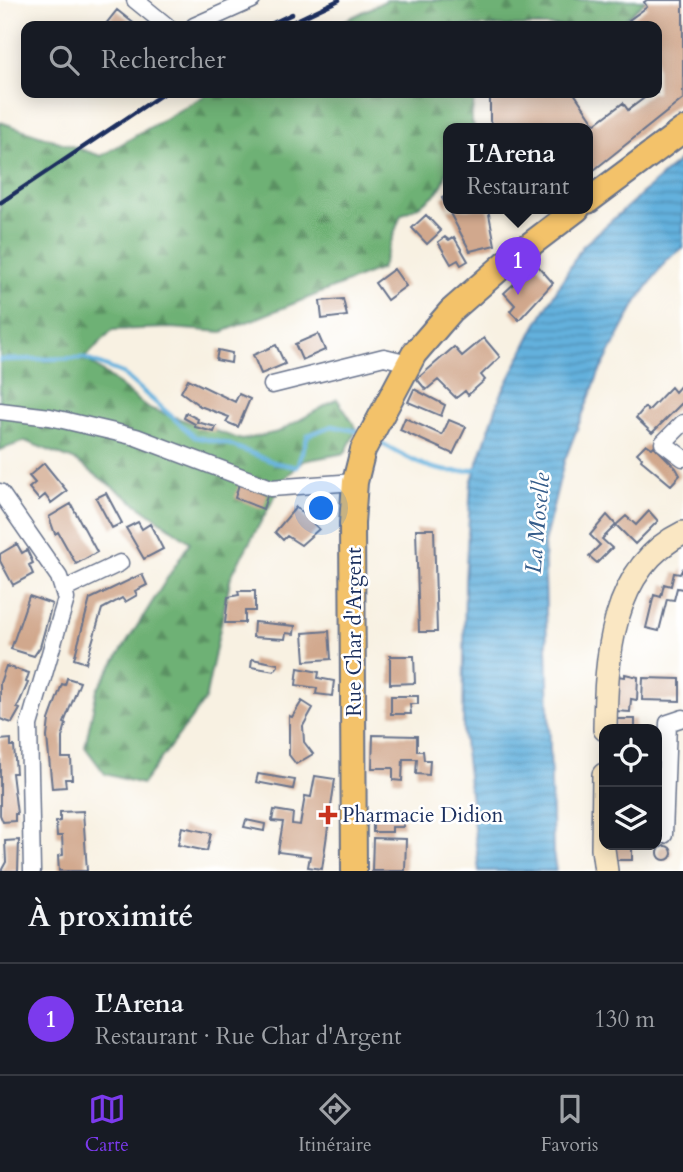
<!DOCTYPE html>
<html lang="fr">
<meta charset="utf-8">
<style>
:root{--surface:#171b24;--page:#20242c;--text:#f1f3f6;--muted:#9ea1a6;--line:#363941;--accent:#7c3aed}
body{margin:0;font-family:Cardo,serif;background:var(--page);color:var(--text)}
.controls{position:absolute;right:21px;bottom:21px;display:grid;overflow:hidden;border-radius:14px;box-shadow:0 4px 18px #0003}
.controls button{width:63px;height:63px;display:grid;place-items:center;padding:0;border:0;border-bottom:2px solid var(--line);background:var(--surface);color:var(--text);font:35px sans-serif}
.you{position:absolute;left:322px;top:509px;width:24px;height:24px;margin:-18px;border:5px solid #fff;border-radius:50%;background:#1a73e8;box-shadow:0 0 0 10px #1a73e833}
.badge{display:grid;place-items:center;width:46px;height:46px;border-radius:50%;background:var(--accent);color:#fff;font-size:23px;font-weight:700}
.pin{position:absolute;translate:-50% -58px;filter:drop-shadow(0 2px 4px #0008)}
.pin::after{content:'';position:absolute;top:37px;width:24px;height:21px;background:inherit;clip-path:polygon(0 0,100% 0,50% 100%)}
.popup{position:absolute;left:443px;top:123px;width:150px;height:91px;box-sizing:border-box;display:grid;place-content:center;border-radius:14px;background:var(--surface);filter:drop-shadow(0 2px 5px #0005);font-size:23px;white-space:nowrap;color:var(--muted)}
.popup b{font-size:26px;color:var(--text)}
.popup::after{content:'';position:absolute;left:50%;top:100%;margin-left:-14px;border:14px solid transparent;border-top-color:var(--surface)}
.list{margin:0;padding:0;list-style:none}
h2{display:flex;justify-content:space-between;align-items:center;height:91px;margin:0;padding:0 28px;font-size:30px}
h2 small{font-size:23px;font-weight:400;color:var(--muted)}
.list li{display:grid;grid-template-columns:46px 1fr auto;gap:21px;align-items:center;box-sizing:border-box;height:112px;padding:0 28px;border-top:2px solid var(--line)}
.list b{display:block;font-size:26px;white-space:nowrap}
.list p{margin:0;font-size:23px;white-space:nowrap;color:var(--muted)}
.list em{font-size:23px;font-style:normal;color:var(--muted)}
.icon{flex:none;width:38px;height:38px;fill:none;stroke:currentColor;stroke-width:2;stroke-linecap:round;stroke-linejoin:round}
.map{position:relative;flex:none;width:683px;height:871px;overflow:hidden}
.search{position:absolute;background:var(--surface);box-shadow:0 4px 18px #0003;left:21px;right:21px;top:21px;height:77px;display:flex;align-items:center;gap:18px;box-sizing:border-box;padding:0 24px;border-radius:14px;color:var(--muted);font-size:26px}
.sheet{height:203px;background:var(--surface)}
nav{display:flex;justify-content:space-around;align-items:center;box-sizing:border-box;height:98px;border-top:2px solid var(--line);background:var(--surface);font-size:19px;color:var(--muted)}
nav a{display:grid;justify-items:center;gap:4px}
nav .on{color:var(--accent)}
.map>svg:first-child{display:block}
.forest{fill:url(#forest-firs);stroke:#447069;stroke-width:2}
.water{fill:url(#water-rules);stroke:#3f709e;stroke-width:2}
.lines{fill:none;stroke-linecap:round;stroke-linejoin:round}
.stream{stroke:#63b1dd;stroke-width:4.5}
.building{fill:#d1a88d}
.street-casing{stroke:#68738c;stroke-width:19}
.secondary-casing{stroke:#68738c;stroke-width:26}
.primary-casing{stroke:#68738c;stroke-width:28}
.street{stroke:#fff;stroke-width:16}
.secondary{stroke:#fae7c3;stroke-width:23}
.primary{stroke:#f3c26a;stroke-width:24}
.rail{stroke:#1b2f5e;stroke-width:4.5}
.poi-dot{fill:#c8321e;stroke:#fff;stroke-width:2.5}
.labels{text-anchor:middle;stroke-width:5;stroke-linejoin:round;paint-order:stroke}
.street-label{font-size:21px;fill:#1b2f5e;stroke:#fff}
.poi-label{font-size:21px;fill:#1b2f5e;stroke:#fff;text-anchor:start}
.water-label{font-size:23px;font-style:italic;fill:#345c8a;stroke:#fff}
</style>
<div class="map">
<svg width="683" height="871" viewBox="0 0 683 871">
<defs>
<pattern id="forest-firs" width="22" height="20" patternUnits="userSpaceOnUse" patternTransform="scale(1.75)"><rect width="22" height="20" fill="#6eb174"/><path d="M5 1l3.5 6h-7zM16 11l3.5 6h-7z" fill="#5a9062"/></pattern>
<pattern id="water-rules" width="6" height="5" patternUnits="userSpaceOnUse" patternTransform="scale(1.75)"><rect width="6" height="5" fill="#63b1dd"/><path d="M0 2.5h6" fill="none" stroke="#5190b6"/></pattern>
</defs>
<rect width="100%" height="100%" fill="#fff"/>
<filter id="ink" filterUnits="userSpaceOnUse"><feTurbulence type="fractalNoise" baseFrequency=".0143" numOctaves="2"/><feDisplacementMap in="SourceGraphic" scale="14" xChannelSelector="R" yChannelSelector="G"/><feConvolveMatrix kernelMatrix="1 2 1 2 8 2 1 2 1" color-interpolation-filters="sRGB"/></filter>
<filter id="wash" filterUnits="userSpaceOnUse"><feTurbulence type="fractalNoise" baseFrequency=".00686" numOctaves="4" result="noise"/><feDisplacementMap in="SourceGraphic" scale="28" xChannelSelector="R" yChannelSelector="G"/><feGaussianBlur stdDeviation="1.57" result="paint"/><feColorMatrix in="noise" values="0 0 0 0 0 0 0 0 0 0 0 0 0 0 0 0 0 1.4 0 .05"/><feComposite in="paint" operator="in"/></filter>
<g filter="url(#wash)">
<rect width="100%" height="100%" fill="#f8f1e2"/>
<!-- forest -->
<path class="forest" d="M387,0H646L618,26H334Z
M209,93H475L471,121L476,129H448C448,181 451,191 401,215L381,269L222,332L170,328L112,330L85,358L148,408L242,440L278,432L337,399L357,429L345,453L303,461L285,478L231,576L205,700L142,784L105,774L85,747L97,690L190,542L76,461L25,441L0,450V122L101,156Z"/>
<!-- water -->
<path class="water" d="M683,157V248L667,260L637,301L599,373L564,462L544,543L553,853L556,871H479L463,733L465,581L471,483L500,397L535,327L582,247Z"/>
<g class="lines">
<!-- stream -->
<path class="stream" d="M0,360L84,358L122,373L195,437L228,444L276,463L297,467L308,435L332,426L362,432
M376,440C409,459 442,481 481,467"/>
</g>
<g id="blocks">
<!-- building -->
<path class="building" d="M647,0H683V99L594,170L593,168L588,171V129H496L490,121V93H574L595,124L623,103L628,110L651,93H657V26H634L629,20L647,7L644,2Z
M117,10L137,26L105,25Z
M448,194V209H488L495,245L470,251L442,198Z
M426,215L441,231L427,244L412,228Z
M445,237L449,240L454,237L468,261L461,265L458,260L451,264L438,242Z
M531,258L553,283L519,320L510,311L515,305L504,293L519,279L514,274Z
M394,269L406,286L387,300L375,283Z
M343,299L347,316L322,319L320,301Z
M318,334L325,350L302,360L295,344Z
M484,338L500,357L481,375L485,380L468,395L465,391L456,398L438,380L426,390L417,379L454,347L462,356Z
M276,345L285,364L261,374L253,355Z
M218,350L232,353L231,363L216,360Z
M188,379L235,402L239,394L250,399L238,427L226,422L229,417L200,406L181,392Z
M683,383V402L652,433L636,418L645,407L648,411L671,387L675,392Z
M414,389L445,405L441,416L408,402Z
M186,413L198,419L197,422L216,427L214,432L195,427V424L184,418Z
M405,418L442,435L449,420L466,427L453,454L400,430Z
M646,444L652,448L654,446L676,468L680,475L671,485L641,460L642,458L637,453Z
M44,463L67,491L51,503L45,495L39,500L29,488L35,483L29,476Z
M239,484L268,493L263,509L235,498Z
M106,493L122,523L112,528L96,498Z
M71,504L97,552L76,564L58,532L55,534L49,517Z
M296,507L319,529L301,545L287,536L283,540L275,532Z
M649,511L658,521L635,544L616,525L602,539L612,548L597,563L589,556L600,545L590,535L607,515L616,525L626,516L636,525Z
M138,522L142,529L150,524L163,549L144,559L126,528Z
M416,529H434L437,632H419Z
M17,544L22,553L27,550L33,563L29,565L33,574L13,585L0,561V554Z
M683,568V589L677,588L674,600L667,599L659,631L646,628L654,595L661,597L664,584L671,586L674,573L680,574Z
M142,574L147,585L135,591L137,595L125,602L122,598L102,609L86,663L74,659L90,599Z
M238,591H255V611H245V623H225L228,597L239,595Z
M29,596L52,604L40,647L34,656L11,649Z
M254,622L295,626L294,634L286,633L285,639L253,637Z
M329,631L331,659L305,661L303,633Z
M390,656H414L415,683L390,684Z
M252,659L278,664V666L274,671L251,667Z
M6,666L29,673L26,682L28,683L17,708L20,709L12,723L0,719V683Z
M298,668L319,672L318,678L334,681L332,696L316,694L317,688L296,685Z
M625,674L638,677L637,700L631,699L630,712L615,711L616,676L625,677Z
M67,678L80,682L64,723L66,724L62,738V758H71L72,779H65L66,787L52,788L47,737L49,720L62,684L65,685Z
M643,678L680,679V701L642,700Z
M391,696H418V704H410L411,714H391Z
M302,701L313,708L303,726L304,742L313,754L296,764L289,755V716L292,717Z
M615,719H635V729H614Z
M373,735L417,736V751H423L424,760H430L429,775L416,774L417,759H403L402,781L393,780V768H372Z
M11,739V746H14L16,773H12L17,814H15V821L3,822L0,815V740Z
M258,774L295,780L293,789L256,782Z
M315,776L335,779L322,869L308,867L310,856L278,852L283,822L272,821L274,810L293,813L292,824L300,825L305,796L311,797Z
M83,811L87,871H59L58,856L63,855L62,836H57L56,822L60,821V812Z
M391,811H403V827H392V832H373V816H390Z
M246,820L265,824L264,831L244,827Z
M182,827L211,833L207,851L178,845Z
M373,838L406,839L405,871H372Z
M19,840L18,871H1L6,862L5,841Z
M612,845H632V860H613Z
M658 853a7 7 0 1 1 14 0a7 7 0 1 1-14 0Z"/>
</g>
</g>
<g filter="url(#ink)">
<use href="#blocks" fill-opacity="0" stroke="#68738c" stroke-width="2"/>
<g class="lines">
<!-- street casing -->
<g class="street-casing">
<path id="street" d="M135,0L167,26
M194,26L252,0
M272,385L384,357L409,363
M0,411L50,417L136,437L271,488L355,482
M683,423L663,443L683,458
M0,492L59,577L66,599L29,725L32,871
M63,590L120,563
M664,835L668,723L683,718"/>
</g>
<!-- secondary casing -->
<g class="secondary-casing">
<path id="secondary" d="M605,729C606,660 610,568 683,533
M604,775L603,849L606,871"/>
</g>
<!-- primary casing -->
<g class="primary-casing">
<path id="primary" d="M588,201L683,130
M354,871L352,523L355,482L363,450L414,354L451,311L506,263L577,209"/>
</g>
<!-- street -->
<use href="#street" class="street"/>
<!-- secondary -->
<use href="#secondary" class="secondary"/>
<!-- primary -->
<use href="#primary" class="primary"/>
<!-- rail -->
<path class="rail" d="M267,26L292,14
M284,26L339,0
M0,203L164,93"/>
</g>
</g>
<!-- markers -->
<path class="poi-dot" d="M324.5 804.5h7v7h7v7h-7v7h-7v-7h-7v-7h7z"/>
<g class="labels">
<!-- street labels -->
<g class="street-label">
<text transform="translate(354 632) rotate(-90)" y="7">Rue Char d'Argent</text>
</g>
<!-- poi labels -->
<g class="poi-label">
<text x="342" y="822">Pharmacie Didion</text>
</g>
<!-- water labels -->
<g class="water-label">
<text transform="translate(537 523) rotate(-85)" y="8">La Moselle</text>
</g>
</g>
</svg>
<div class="controls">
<button><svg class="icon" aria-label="locate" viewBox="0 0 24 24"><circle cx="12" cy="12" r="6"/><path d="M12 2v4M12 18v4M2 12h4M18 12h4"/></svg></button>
<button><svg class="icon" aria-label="layers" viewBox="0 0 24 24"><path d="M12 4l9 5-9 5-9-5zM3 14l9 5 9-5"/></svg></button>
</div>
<div class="you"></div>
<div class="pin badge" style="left:518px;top:295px">1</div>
<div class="popup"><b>L'Arena</b>Restaurant</div>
<div class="search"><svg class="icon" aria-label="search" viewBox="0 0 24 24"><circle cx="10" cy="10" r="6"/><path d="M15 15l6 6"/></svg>Rechercher</div>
</div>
<section class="sheet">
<h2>À proximité<small></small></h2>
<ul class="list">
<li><span class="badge">1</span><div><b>L'Arena</b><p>Restaurant · Rue Char d'Argent</p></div><em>130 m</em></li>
</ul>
</section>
<nav>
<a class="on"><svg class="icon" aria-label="map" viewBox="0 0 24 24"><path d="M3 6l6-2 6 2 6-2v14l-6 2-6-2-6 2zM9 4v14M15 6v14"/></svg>Carte</a>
<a><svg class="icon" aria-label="directions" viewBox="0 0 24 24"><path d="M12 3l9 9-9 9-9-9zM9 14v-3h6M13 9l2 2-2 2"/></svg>Itinéraire</a>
<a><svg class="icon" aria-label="saved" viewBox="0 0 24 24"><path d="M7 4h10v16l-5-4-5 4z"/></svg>Favoris</a>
</nav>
